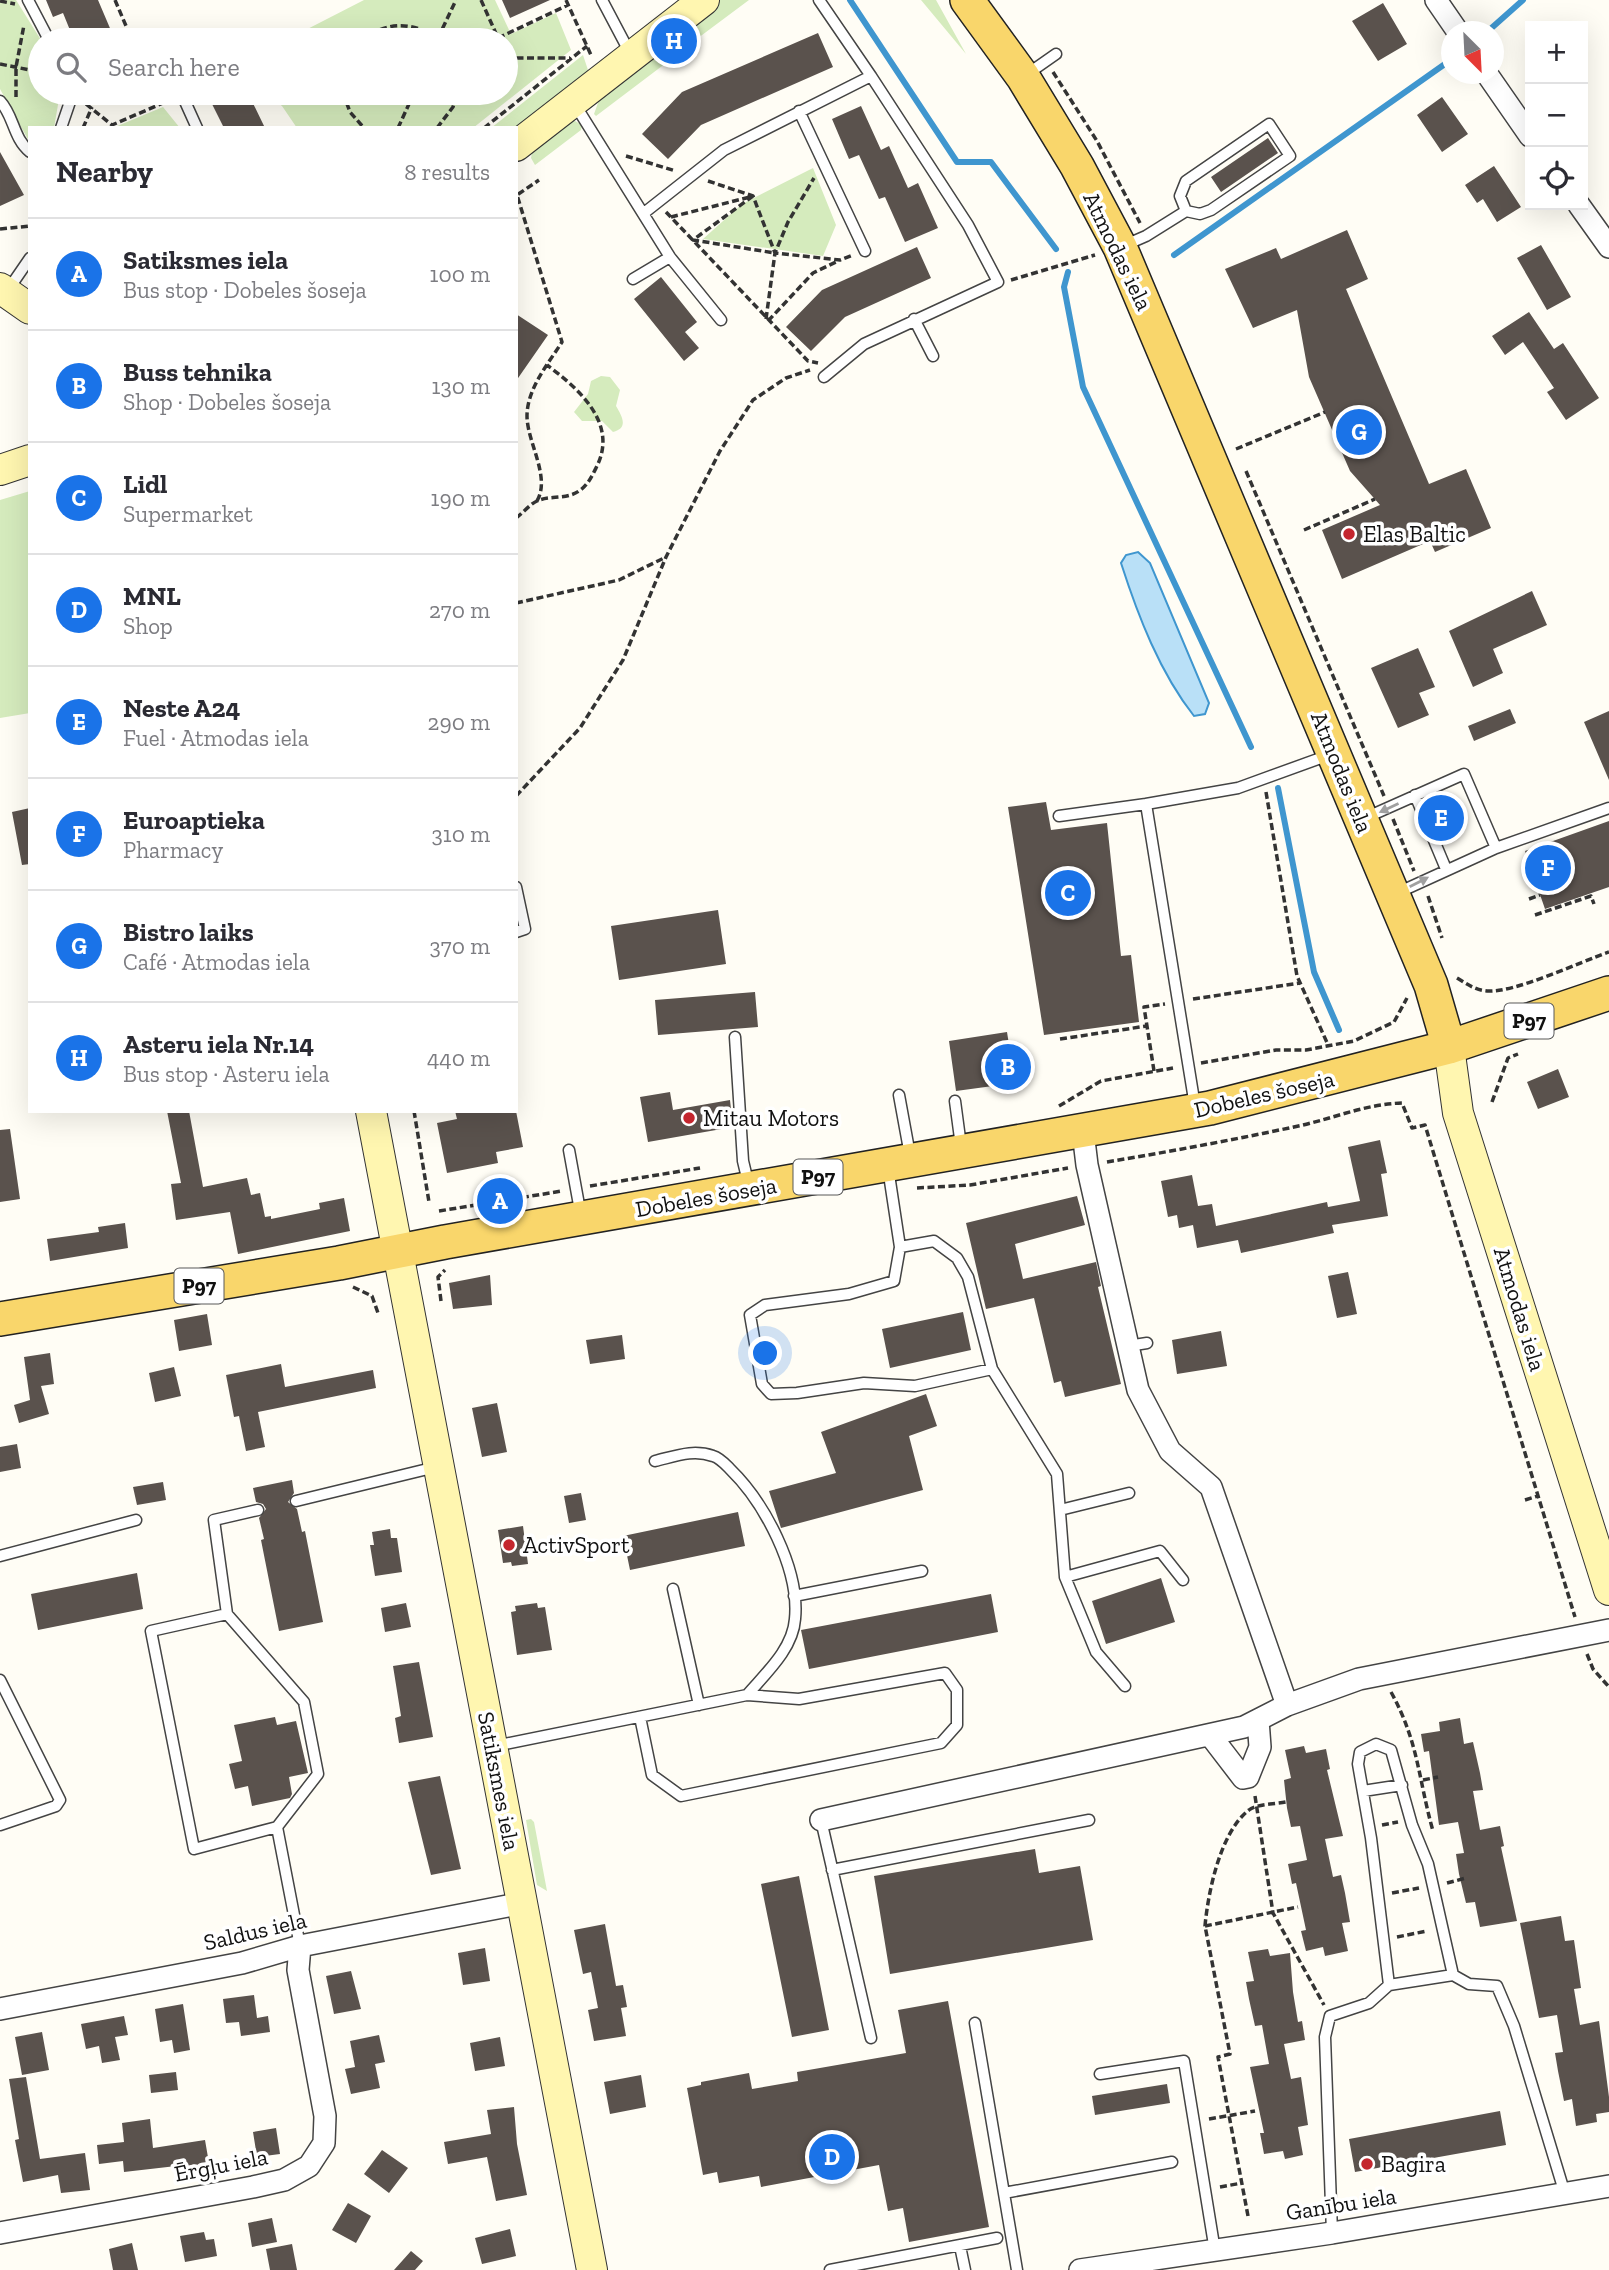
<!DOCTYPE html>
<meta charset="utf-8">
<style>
:root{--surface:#fff;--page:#f7f7f7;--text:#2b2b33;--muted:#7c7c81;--line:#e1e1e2;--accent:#1a73e8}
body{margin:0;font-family:"Zilla Slab",serif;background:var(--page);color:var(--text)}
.controls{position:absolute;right:21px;top:21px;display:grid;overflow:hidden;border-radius:0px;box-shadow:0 7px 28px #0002}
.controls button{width:63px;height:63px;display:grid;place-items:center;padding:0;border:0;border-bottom:2px solid var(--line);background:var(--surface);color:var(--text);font:35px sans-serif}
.compass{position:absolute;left:1441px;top:21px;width:63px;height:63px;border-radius:50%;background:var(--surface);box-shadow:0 7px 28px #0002;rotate:156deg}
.you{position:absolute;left:766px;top:1354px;width:24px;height:24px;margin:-18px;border:5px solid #fff;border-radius:50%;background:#1a73e8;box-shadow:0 0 0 10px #1a73e833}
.badge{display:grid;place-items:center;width:46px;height:46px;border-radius:50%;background:var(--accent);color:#fff;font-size:23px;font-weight:700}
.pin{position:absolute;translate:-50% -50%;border:4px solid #fff;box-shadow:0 2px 7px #0006}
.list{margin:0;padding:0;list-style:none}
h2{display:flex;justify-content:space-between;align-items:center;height:91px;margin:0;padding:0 28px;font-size:30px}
h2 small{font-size:23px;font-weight:400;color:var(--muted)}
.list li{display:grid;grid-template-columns:46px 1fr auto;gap:21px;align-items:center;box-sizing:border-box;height:112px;padding:0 28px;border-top:2px solid var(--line)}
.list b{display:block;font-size:26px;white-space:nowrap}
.list p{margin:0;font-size:23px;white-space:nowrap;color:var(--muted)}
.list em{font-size:23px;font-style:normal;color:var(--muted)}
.icon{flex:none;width:38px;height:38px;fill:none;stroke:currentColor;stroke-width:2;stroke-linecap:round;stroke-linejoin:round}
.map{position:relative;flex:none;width:1609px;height:2270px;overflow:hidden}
.search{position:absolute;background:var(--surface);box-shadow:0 7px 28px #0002;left:28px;top:28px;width:490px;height:77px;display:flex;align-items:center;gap:18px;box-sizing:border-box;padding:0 24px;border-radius:38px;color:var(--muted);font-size:26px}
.panel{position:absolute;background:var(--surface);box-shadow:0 7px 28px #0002;left:28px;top:126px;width:490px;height:987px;border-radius:0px}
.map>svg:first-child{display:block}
.green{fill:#d5ebbd}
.water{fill:#b9e0f7;stroke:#3f96cf;stroke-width:2}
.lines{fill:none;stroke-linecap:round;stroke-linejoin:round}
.stream{stroke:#3f96cf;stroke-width:6}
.building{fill:#5a524d}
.lane-casing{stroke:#444;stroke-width:13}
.street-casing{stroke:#444;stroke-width:24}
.secondary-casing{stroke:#333;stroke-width:32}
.primary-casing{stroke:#222;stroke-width:36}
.path{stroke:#333;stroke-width:3.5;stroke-dasharray:7 3.5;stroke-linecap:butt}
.lane{stroke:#fff;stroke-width:10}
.street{stroke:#fff;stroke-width:21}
.secondary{stroke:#fff6b0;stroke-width:30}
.primary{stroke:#f9d66b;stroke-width:33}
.oneway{fill:#a0a0a0}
.poi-dot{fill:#c4262e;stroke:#fff;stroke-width:2.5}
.labels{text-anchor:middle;stroke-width:7;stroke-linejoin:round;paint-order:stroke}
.shield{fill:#fff;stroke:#585858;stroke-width:2}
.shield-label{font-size:21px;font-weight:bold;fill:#111}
.street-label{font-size:23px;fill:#111;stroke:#fff}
.poi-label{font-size:23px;fill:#111;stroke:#fff;text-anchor:start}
</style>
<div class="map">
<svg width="1609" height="2270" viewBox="0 0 1609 2270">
<rect width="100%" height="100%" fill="#fffdf5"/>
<!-- green -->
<path class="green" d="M0,0H16L41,40L40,93H60L54,128H30V143L0,89Z
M364,0H495L511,34L556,13L571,50L473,128H297L282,106L265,93H506V40H286Z
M719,0H749L694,41L688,33Z
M921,0H936L966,54Z
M664,52L670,60L596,116L594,114L603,89Z
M583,55L588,70L584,83L516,128H491Z
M163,107L180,128H115V127Z
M564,121H575L582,125L581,130L535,165L531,158L533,147Z
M813,168L836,225L823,256L703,239L742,204Z
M601,376L610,377L620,390L616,406C622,416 629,428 613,432L602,421H582L574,412L588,394L591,381Z
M30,491V713L0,718V500Z
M531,1819L534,1822L547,1891L537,1885L526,1820Z"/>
<!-- water -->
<path class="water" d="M1138,552L1150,563L1209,703L1205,714L1194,716C1160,673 1138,616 1121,563L1126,555Z"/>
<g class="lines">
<!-- stream -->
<path class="stream" d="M850,0L957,162H991L1056,249
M1487,32L1523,0
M1174,255L1452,59
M1068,272L1064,287L1083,387L1251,747
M1278,788L1314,972L1339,1030"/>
</g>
<!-- building -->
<path class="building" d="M46,0H98L115,40H74L63,13L53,17Z
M502,0H550L510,18Z
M1383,3L1407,44L1378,61L1352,21Z
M818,33L833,67L701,125L668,159L642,134L682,92Z
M224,93H248L265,128H224L210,100Z
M1442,97L1468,134L1442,152L1417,115Z
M861,106L881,150L889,146L908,188L918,183L938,228L905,242L885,197L879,199L859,155L849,159L832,119Z
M1268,138L1278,153L1221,192L1211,177Z
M0,152L24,195L0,206Z
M1494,166L1521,207L1497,222L1483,199L1477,203L1465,185Z
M1347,230L1368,279L1346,289L1429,484L1466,469L1491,528L1435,552L1430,541L1342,579L1322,530L1380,505L1350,471L1309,377L1297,310L1253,328L1225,269L1276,248L1281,259Z
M1541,245L1571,297L1547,310L1517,258Z
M917,247L931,278L845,317L811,351L786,327L822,290Z
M661,277L697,322L685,332L699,348L684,361L634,299Z
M1529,312L1554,349L1563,343L1599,398L1566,420L1547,392L1554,388L1523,342L1505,355L1492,336Z
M516,314L548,335L516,381Z
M1532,591L1547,625L1493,649L1503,673L1473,687L1449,631Z
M1418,648L1435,687L1419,693L1429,715L1398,728L1371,668Z
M1510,709L1516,723L1474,741L1468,726Z
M1609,711V780L1584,722Z
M1455,801L1463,821L1439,831L1430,810Z
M1046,802L1051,830L1107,823L1121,956L1131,955L1139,1022L1044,1035L1008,807Z
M30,808V864L22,865L12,812Z
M1609,821V887L1545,909L1525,851Z
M718,910L726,964L619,980L611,926Z
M755,992L758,1027L658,1035L655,1000Z
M1007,1032L1015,1083L956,1091L949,1041Z
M1558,1069L1569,1097L1538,1109L1527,1082Z
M670,1092L673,1110L730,1100L733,1127L648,1142L640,1097Z
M167,1111H189L203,1187L247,1178L251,1195L260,1193L265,1217L271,1216V1219L320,1209L319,1203L344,1198L350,1231L238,1254L230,1212L176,1220L171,1184L181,1183Z
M455,1111H516L523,1147L496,1152L498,1163L447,1173L437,1123L457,1119Z
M10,1129L20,1199L0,1202V1130Z
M1380,1140L1387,1173L1381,1174L1388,1216L1332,1225L1334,1233L1241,1253L1238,1240L1197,1248L1193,1225L1179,1228L1177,1215L1168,1217L1161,1181L1192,1175L1198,1206L1212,1204L1216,1226L1327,1202L1328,1207L1360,1201L1348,1147Z
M1077,1196L1085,1225L1015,1244L1023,1279L1096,1262L1101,1286L1098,1287L1121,1384L1065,1397L1061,1381L1054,1383L1034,1298L986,1309L966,1223Z
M125,1223L128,1248L50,1261L47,1239L99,1232L98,1227Z
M1348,1272L1357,1314L1337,1318L1328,1276Z
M490,1275L492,1305L453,1309L449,1283Z
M963,1312L971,1350L890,1368L882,1329Z
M207,1314L212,1345L179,1351L174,1320Z
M1221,1331L1227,1366L1177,1374L1172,1340Z
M622,1335L625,1359L590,1364L586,1340Z
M50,1353L54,1384L41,1386L49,1414L19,1423L14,1405L30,1400L24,1357Z
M281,1364L285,1387L373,1370L376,1388L258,1412L265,1447L246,1451L239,1416L234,1417L226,1375Z
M174,1367L181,1396L155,1402L149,1373Z
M926,1394L937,1426L909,1436L923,1490L781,1528L769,1491L836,1473L821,1432Z
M497,1403L507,1452L482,1457L472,1408Z
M17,1444L21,1468L0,1472V1447Z
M292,1480L294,1493L288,1502L297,1509L302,1532L305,1531L323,1622L279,1631L261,1540L264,1539L259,1518L266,1509L263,1504L256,1502L253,1488Z
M163,1482L166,1500L137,1505L133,1487Z
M581,1493L586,1520L569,1523L564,1496Z
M738,1512L745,1546L630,1570L623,1536Z
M523,1526L528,1564L512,1566L511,1562L503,1563L498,1530Z
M390,1529L391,1538H397L402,1572L375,1576L370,1545H374L372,1532Z
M137,1573L143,1609L38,1630L31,1594Z
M1161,1578L1175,1622L1106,1644L1092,1601Z
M991,1594L998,1632L809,1669L801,1630Z
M406,1603L411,1627L385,1632L381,1608Z
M537,1603L538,1608L545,1607L552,1650L517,1655L511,1612L516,1611L515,1606Z
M419,1662L433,1737L399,1743L395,1718L401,1716L393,1666Z
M275,1717L277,1725L296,1721L308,1773L289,1777L292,1794L290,1798L252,1806L248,1786L235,1789L229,1764L242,1761L234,1725Z
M1460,1718L1464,1744L1473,1742L1480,1773L1483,1790L1473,1791L1480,1830L1500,1826L1504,1846L1501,1847L1517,1921L1480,1927L1475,1902L1466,1903L1459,1874L1456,1854L1464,1853L1458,1822L1439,1825L1429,1751L1424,1752L1421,1734L1440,1731L1439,1722Z
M1304,1746L1306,1753L1326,1749L1330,1769L1327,1770L1343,1836L1325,1839L1333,1877L1341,1875L1345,1893L1350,1922L1342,1923L1348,1951L1325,1956L1323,1947L1306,1951L1301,1931L1306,1930L1296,1883L1292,1884L1288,1864L1307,1860L1300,1826L1291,1827L1287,1808L1284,1780L1291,1778L1285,1750Z
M440,1776L461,1869L431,1875L408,1782Z
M1035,1849L1039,1873L1080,1866L1093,1940L890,1974L874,1876Z
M799,1876L829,2030L792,2037L761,1884Z
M1561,1916L1565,1941L1574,1940L1581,1988L1574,1989L1580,2025L1599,2021L1609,2097V2112L1596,2114L1597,2122L1576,2126L1572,2099L1564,2101L1558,2071L1555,2053L1563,2052L1557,2015L1539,2018L1520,1923Z
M605,1924L616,1986L623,1985L627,2007L621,2008L626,2036L594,2041L588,2010L598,2008L591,1972L583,1974L574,1930Z
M485,1948L490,1981L463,1985L458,1953Z
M1268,1949L1270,1956L1290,1953L1293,1992L1298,2022L1302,2021L1305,2040L1284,2044L1291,2079L1301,2077L1308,2125L1298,2127L1303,2155L1285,2159L1283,2151L1264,2154L1260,2133H1264L1250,2067L1269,2064L1262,2025L1255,2026L1249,1999L1246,1982L1254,1981L1248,1952Z
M351,1971L361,2009L334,2014L326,1976Z
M254,1995L257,2018L268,2016L270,2032L241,2036L239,2022L226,2023L223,1999Z
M948,2001L989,2227L909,2242L903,2208L888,2211L879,2165L761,2187L759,2176L719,2183L717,2172L703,2175L687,2088L701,2085V2082L749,2073L752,2089L798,2081L797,2072L906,2053L898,2010Z
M183,2004L190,2050L174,2053L172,2040L160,2042L155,2009Z
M124,2016L128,2035L115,2037L120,2060L102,2063L99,2046L86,2049L81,2024Z
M42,2032L49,2070L22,2075L15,2037Z
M379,2035L385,2062L375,2064L380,2088L351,2094L345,2069L355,2067L350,2041Z
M500,2037L505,2066L475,2071L470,2043Z
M176,2072L178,2090L151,2093L149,2075Z
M641,2075L646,2107L610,2114L604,2082Z
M26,2077L40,2159L85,2153L90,2190L61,2193L58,2175L23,2182L15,2140L19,2139L9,2079Z
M1167,2084L1170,2103L1095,2115L1092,2096Z
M514,2107L517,2144L527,2195L496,2201L487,2157L448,2164L444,2142L491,2134L487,2110Z
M1500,2111L1506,2145L1355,2172L1349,2139Z
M150,2119L153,2148L205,2140L210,2169L186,2173L185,2165L124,2172L123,2161L99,2164L97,2145L124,2142L122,2123Z
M276,2128L280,2154L257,2157L253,2132Z
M382,2150L408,2168L389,2193L364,2174Z
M348,2203L371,2216L356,2243L332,2230Z
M272,2218L277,2242L252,2247L248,2223Z
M510,2229L516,2256L482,2264L475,2238Z
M204,2232L206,2240L214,2239L217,2256L185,2262L180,2236Z
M132,2243L138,2270H113L109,2249Z
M292,2244L297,2270H270L266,2249Z
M411,2251L423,2261L415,2270H394Z"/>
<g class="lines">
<!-- lane casing -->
<g class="lane-casing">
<path id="lane" d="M28,0L49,40
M602,0L630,53
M1026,75L1056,54
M195,93L183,97L197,128
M0,101C14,116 13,138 30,152
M574,103L670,257L721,320
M799,111L865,251
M61,128L73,93
M644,213L724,150L871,76L819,0
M1123,246L1146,236L1186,211L1180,196L1186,181L1269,124L1290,156L1211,210L1200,214L1186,211
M633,279L670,257
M8,290L30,258
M914,319L933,356
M824,377L864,344L998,282L968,225L871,76
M1415,795L1446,869
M1059,816L1146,804
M1365,818L1464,774L1496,848L1395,894
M1496,848L1609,808
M516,887L525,929L516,932
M735,1037L743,1161L749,1186
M899,1095L910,1155
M955,1101L961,1146
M1195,1106L1146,804L1238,788L1329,755
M569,1150L581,1216
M888,1168L900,1247L934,1241L957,1258L968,1277L992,1369L1057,1474L1065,1577L1096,1652L1125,1686
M900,1247L894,1281L849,1294L765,1305L750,1315L762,1384L771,1394L797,1393L864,1383L915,1386L992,1369
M1128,1346L1147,1343
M655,1461C676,1456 693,1449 713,1456C720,1458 725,1464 730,1469C764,1502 800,1569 795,1619C793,1649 765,1674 747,1695
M296,1501L436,1467
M258,1510L214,1520L227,1614L304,1702L318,1774L277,1827L300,1946
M1060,1510L1129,1493
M0,1556L136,1520
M1065,1577L1160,1551L1183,1580
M673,1589L699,1705
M794,1596L922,1571
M227,1614L151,1631L194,1849L277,1827
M0,1680L60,1800L56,1806L0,1825
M495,1746L747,1695L799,1699L945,1673L957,1690V1725L941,1743L681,1796L652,1775L640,1717
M1363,1791L1402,1785
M821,1820L871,2038
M832,1870L1089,1820
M1389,1985L1453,1975
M975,2023L1017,2270
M1100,2074L1184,2061L1215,2251
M1004,2193L1172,2162
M1332,2233L1325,2037L1330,2016L1369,2003L1389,1985L1371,1838L1358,1764L1360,1752L1376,1744L1391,1750L1412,1825L1428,1864L1453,1975L1469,1984L1497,1986L1514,2026L1565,2194
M960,2246L965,2270
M830,2270L997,2238"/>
</g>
<!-- street casing -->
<g class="street-casing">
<path id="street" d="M1436,0L1458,32
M1487,74L1530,136
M1579,205L1609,247
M1083,1132L1087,1165L1138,1390L1170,1451L1211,1487L1287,1705
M1210,1735L1243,1778L1248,1777L1260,1747L1258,1720
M821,1820L1244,1727L1287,1705L1359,1679L1609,1630
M0,2009L242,1963L300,1946L523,1903
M0,2233L253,2187L284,2180L309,2166L324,2143L325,2116L298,1970L300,1946
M1080,2270L1332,2233L1609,2186"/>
</g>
<!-- secondary casing -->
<g class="secondary-casing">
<path id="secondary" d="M516,146L704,0
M0,288L30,309
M0,470L30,460
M1449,1047L1458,1113L1609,1590
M371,1111L592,2270"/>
</g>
<!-- primary casing -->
<g class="primary-casing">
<path id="primary" d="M967,0L1023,77L1077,166L1120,247L1431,985L1449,1047
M0,1319L339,1263L445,1242L1210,1108L1449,1047L1609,993"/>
</g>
<!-- path -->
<path class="path" d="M115,0L132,40
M481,0L498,38
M566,0L591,55
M0,1L15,4
M438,38L456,0
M498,38L568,5
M362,40C386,21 415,21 439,40
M506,58H570
M0,64L40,72
M1053,72L1097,141L1140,223
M156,93L161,102
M343,93L350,112L364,128
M16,97V67L24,25
M86,104L112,125L170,100
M83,128L92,107
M398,128L414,93
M437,128L453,107L457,93
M484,128L587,46
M626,156L676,171
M708,181L753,196L775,253L840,260L853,255
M753,196L693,240L775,253
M666,212L808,361L818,363
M671,217L750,197
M0,229L30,226
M1011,280L1095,255
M766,319L775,253L788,222L814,178
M768,321L813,273L838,261
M1236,449L1325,412
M1246,471L1384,796
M537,501C551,477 527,442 527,416C527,389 548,364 562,342L517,195L539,180
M516,518C523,513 530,504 537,501C550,495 566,500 579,491C588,485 592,476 597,466C618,423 579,389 547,365
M1304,530L1375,499
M516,603L619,580L664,558
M1266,792L1297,976L1329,1047
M516,796L580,728L623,660L666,557L720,451L753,400L786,378L810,370
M1393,819L1414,871
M1428,896L1442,938
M1529,899L1540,895
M1535,915L1591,896L1594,904
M1457,978C1467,984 1475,990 1487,991C1515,993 1580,962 1609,952
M1193,999L1300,983
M1060,1039L1147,1026
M1201,1063L1276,1050H1306L1354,1041L1394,1022L1407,998
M1154,1071L1144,1007L1165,1004
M1492,1102L1508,1058L1518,1054
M1059,1106L1101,1081L1173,1068
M414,1111L429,1202
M1107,1162C1173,1151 1238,1139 1303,1125C1337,1117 1367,1104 1402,1103L1412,1128L1425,1125L1575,1617
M590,1186L700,1168
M917,1188L970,1185L1068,1168
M439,1211L562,1191
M353,1287L372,1296L378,1313
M441,1301L438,1277L445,1270
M1525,1500L1538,1496
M1587,1654L1593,1669L1609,1687
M1391,1692C1419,1743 1418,1778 1433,1831
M1423,1780L1438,1777
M1255,1796L1273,1913L1324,2005
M1382,1825L1398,1822
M1447,1883L1466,1878
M1392,1893L1419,1888
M1205,1926C1208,1893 1220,1832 1249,1810C1256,1804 1275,1804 1286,1802
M1397,1937L1427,1931
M1209,2119L1255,2111
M1220,2187L1242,2183
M1248,2216L1218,2057L1230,2054L1205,1926L1298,1907"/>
<!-- lane -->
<use href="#lane" class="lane"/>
<!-- street -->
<use href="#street" class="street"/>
<!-- secondary -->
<use href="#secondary" class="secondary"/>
<!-- primary -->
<use href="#primary" class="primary"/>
</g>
<!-- one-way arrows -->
<defs><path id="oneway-solid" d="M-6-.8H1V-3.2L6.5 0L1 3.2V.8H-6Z" transform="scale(1.75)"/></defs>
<g class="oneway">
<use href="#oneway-solid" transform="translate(1389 808) rotate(155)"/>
<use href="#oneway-solid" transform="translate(1419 882) rotate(-27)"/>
</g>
<!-- markers -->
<g class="poi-dot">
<circle cx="1349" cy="534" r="7"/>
<circle cx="689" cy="1118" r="7"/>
<circle cx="509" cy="1545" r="7"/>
<circle cx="1367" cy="2164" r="7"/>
</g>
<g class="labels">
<!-- shield labels -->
<g class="shield">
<rect x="1504.5" y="1003.5" width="49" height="35" rx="5"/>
<rect x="793.5" y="1159.5" width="49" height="35" rx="5"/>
<rect x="174.5" y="1268.5" width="49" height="35" rx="5"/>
</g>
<g class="shield-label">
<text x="1529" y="1028">P97</text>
<text x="818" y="1184">P97</text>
<text x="199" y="1293">P97</text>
</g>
<!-- street labels -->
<g class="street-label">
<text transform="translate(1118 251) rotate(64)" y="8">Atmodas iela</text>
<text transform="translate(1342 772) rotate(68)" y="8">Atmodas iela</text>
<text transform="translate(1264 1094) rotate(-13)" y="8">Dobeles šoseja</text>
<text transform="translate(706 1197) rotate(-10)" y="8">Dobeles šoseja</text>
<text transform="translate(1520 1309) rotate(73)" y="8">Atmodas iela</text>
<text transform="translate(499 1781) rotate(79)" y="8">Satiksmes iela</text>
<text transform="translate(255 1931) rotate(-13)" y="8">Saldus iela</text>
<text transform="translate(221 2165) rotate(-11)" y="8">Ērgļu iela</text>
<text transform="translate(1341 2204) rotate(-9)" y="8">Ganību iela</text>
</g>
<!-- poi labels -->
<g class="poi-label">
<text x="1363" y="542">Elas Baltic</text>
<text x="703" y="1126">Mitau Motors</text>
<text x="523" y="1553">ActivSport</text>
<text x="1381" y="2172">Bagira</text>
</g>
</g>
</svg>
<div class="controls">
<button>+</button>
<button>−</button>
<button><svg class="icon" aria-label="locate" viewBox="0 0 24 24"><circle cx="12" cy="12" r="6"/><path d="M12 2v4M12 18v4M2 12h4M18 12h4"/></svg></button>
</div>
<svg class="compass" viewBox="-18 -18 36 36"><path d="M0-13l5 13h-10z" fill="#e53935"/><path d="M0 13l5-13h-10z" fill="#7c7c81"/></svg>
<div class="you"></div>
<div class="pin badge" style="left:500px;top:1201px">A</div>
<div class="pin badge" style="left:1008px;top:1067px">B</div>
<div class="pin badge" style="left:1068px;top:893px">C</div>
<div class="pin badge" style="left:832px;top:2157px">D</div>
<div class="pin badge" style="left:1441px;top:818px">E</div>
<div class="pin badge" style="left:1548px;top:868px">F</div>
<div class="pin badge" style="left:1359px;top:432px">G</div>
<div class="pin badge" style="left:674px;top:41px">H</div>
<div class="search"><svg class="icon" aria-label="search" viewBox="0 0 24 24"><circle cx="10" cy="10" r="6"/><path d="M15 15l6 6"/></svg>Search here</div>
<section class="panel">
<h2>Nearby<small>8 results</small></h2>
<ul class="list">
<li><span class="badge">A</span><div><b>Satiksmes iela</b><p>Bus stop · Dobeles šoseja</p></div><em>100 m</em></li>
<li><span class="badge">B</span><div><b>Buss tehnika</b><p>Shop · Dobeles šoseja</p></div><em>130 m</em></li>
<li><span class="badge">C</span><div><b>Lidl</b><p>Supermarket</p></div><em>190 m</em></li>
<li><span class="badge">D</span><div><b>MNL</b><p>Shop</p></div><em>270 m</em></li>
<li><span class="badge">E</span><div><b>Neste A24</b><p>Fuel · Atmodas iela</p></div><em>290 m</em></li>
<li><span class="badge">F</span><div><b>Euroaptieka</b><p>Pharmacy</p></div><em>310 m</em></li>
<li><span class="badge">G</span><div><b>Bistro laiks</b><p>Café · Atmodas iela</p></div><em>370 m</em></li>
<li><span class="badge">H</span><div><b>Asteru iela Nr.14</b><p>Bus stop · Asteru iela</p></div><em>440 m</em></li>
</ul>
</section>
</div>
